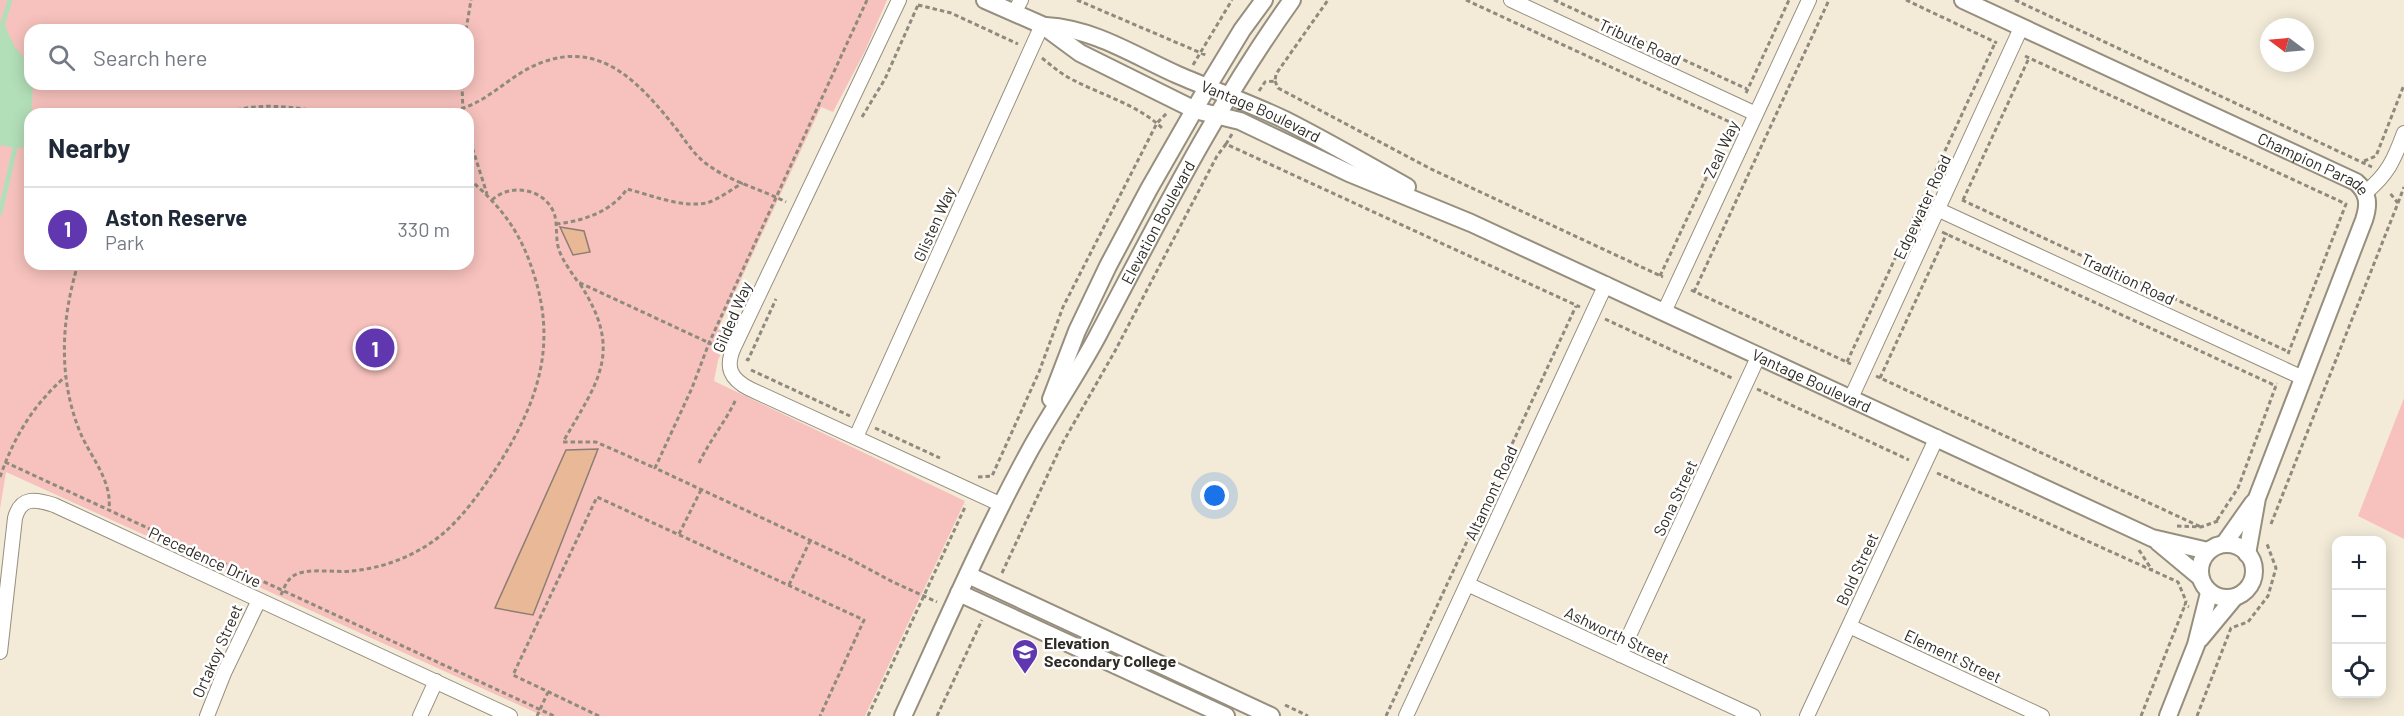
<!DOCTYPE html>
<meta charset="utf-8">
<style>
:root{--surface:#fff;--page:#f6f6f7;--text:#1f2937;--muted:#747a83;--line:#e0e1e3;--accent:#6137af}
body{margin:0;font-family:Barlow,sans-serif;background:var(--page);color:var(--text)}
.controls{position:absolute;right:18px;bottom:18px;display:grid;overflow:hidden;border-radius:12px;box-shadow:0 3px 15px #0003}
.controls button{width:54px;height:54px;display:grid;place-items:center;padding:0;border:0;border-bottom:2px solid var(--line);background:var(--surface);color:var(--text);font:30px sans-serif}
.compass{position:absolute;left:2260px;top:18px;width:54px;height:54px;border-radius:50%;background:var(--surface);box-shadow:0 3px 15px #0003;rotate:286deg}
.you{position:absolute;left:1215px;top:496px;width:21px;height:21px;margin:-15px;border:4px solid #fff;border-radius:50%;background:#1a73e8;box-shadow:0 0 0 9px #1a73e833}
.badge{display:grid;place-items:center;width:39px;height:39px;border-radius:50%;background:var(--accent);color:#fff;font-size:20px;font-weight:700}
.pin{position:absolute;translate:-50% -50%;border:3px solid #fff;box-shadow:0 2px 6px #0006}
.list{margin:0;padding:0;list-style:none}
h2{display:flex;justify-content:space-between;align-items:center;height:78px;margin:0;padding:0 24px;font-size:26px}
h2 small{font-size:20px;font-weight:400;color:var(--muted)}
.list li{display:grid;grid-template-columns:39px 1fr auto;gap:18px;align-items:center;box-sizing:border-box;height:84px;padding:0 24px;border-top:2px solid var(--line)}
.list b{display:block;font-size:22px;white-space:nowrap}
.list p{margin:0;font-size:20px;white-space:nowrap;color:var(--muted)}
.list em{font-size:20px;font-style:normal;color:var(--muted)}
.icon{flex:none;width:33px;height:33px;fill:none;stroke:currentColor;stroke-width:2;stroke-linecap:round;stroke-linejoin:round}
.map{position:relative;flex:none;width:2404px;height:716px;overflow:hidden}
.search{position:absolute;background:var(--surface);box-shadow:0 3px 15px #0003;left:24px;top:24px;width:450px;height:66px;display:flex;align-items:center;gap:15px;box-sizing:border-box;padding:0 21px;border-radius:18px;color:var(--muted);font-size:22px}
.panel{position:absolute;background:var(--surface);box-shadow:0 3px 15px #0003;left:24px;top:108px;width:450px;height:162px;border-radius:18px}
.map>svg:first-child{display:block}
.green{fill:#f7c2bd;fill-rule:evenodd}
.water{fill:#b3dfb8}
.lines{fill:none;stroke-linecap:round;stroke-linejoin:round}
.stream{stroke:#b3dfb8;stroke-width:5}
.building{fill:#e8b897;stroke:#8d7d72;stroke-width:1.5}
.minor-casing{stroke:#968f7e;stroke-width:16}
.tertiary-casing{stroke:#968f7e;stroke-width:20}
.path{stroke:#8f8a7d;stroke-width:3;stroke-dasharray:4.5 3;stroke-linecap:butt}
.minor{stroke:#fff;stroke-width:14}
.tertiary{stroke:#fff;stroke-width:16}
.labels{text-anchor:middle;stroke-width:5;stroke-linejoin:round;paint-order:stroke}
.street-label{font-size:16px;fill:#2f2c25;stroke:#fff}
.poi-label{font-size:16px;font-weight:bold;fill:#2f2c25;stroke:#fff;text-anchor:start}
</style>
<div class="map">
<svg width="2404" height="716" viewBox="0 0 2404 716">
<rect width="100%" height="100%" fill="#f3ebd8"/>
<!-- green -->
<path class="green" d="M0,0H887L865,51L833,112L821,107L718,329L730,335L718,360L714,381L965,501L865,716H543L6,472L0,509ZM30,30H468V84H30ZM30,114H468V264H30Z
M2404,398V539L2358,516Z"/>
<!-- water -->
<path class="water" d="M3,22L15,47L30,65V84H33L30,147L15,148L0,145V23Z"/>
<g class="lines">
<!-- stream -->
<path class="stream" d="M3,27V22L10,0
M0,213L15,148L14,141"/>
</g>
<!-- building -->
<path class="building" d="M560,227L584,231L590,252L573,255Z
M598,449L533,615L495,608L566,450Z"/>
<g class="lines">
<!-- minor casing -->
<g class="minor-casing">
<path id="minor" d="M899,0L734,347C725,367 730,379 750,389L1002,505
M1511,0L1756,114
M1014,13L1021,0
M2365,193C2388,174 2394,160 2404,133
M1939,210L2303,378
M1664,312L1809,0
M1851,398L2021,28
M856,437L1042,25
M1467,584L1753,716
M1849,626L2042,716
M0,652L15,518C21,496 36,499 54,505L510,716
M1620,655L1759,355
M207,716L224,673L259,600
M420,716L436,681
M1406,716L1606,284
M1807,716L1937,437"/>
</g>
<!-- tertiary casing -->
<g class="tertiary-casing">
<g id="tertiary">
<path id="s1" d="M985,0L1042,25L1080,53L1195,110L1240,121L1349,173L1471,223L2152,538L2208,551"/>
<path id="s2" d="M1963,0L2356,182C2369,193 2369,205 2364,220L2257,498L2247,554"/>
<path id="s3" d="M1046,26C1095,29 1135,56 1178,75C1213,90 1249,103 1283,119C1325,140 1366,164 1407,187"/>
<path d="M1051,399L1077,331L1108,266L1149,189L1208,86L1242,30L1264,0"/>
<path d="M2158,542L2200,577"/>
<circle cx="2227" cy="571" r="27"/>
<path d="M2224,544L2253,503"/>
<path d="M968,575L1271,716"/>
<path d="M959,593L1226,716"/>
<path d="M2200,639L2234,598"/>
<path id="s4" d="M903,716C944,627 983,536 1030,450C1051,412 1076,376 1097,337C1158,222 1216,106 1292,0"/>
<path d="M2168,716L2196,645L2209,593"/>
</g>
</g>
<!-- path -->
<path class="path" d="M867,0L709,343L692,388L655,468L848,558L893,582L937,602
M1077,0L1208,56
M1466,0L1732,123L1734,118
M1554,0L1747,89
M1906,0L1997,43
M2015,0L2372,167
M918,5L951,13L1018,44
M466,30L471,0
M2025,56L2346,204L2288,354
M1042,58C1052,66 1061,74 1073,80C1102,95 1141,106 1164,130
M1193,65L1232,0
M1275,81L1278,88L1431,169L1663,277
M462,84L463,114
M1259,91L1265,82L1275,81L1276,74L1328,0
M1746,93L1789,0
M222,114C259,101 296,107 333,114
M447,114C457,110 468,107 477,102C500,90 517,71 543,62C604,40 643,87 678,131C687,143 695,156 708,165C731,182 761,189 786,202
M862,117L885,79L918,5
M468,134L487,194
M1232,134L1226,144L1580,307
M2364,161L2376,156L2404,85
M492,200C510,183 544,188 554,213C558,224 555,238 559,250C563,261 571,272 578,282L718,347
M1962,200L2289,352
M1963,200L2029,58
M2398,203L2404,187
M556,224C583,221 611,212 627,189C651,195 681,208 706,203C718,200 732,189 743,183
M1942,232L2276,386
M78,264C61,320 58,378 80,432C91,458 112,480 109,509
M1660,276L1732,123
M580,284C624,352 598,381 563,442H596L655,468
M1691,290L1851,364
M1694,292L1829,0
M1605,319L1732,378
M746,359L748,360L776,299
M1847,362L1995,43
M751,370L850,416
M1876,376L2201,527
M1880,378L1947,233
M1757,389L1909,460
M875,428L940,458
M5,462L554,716
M699,463C710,440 726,421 736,399
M1937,473L2178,582L2186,601L2185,605L2189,607
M0,477C14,437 33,405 65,377
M978,477L992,476L1039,372L1063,307L1157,123L1167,113
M2217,520L2238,488L2277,383
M2271,524L2398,203L2389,192
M2177,526L2201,527L2218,521
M679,534L701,490
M2139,550L2152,570
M1002,573L1062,444L1115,351L1217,156L1226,144
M789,585L810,541
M281,595C284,588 287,580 293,576C306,567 336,573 351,571C386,568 420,554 446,531C468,511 486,484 502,459C538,400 556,346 535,278C522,234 503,208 468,178
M1285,705L1308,716
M537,716L548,692
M599,716L513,675L597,497L864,620L820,716
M868,716L966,505
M937,716L982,620
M1386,716L1576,306
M2141,716L2185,605
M2197,716L2231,628L2248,622L2268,596L2276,568L2267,544"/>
<!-- minor -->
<use href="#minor" class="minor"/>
<!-- tertiary -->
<use href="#tertiary" class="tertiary"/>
</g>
<!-- icons -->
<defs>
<g id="school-pin" transform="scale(1.35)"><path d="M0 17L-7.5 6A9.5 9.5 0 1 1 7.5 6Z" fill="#6137af" stroke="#fff"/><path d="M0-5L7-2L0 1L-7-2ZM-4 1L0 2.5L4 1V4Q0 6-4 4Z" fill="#fff"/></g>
</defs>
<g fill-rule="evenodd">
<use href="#school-pin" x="1025" y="652"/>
</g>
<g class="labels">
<!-- street labels -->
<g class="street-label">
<text transform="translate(1640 42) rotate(25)" y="6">Tribute Road</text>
<text dy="6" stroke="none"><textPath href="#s3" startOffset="232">Vantage Boulevard</textPath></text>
<text transform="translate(1721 149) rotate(-65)" y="6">Zeal Way</text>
<text dy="6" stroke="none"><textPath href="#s2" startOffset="387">Champion Parade</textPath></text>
<text transform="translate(1922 207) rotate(-65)" y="6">Edgewater Road</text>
<text dy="6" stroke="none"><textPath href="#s4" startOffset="556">Elevation Boulevard</textPath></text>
<text transform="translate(934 224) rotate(-66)" y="6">Glisten Way</text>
<text transform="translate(2128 279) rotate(25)" y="6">Tradition Road</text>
<text transform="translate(732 317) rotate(-67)" y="6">Gilded Way</text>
<text dy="6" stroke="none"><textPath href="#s1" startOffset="912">Vantage Boulevard</textPath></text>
<text transform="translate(1491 493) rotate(-65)" y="6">Altamont Road</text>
<text transform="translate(1675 498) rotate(-65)" y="6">Sona Street</text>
<text transform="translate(205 557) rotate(25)" y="6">Precedence Drive</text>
<text transform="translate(1857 569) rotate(-65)" y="6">Bold Street</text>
<text transform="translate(1617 635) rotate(25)" y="6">Ashworth Street</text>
<text transform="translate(217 651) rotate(-66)" y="6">Ortakoy Street</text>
<text transform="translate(1953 656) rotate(25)" y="6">Element Street</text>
</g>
<!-- poi labels -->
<g class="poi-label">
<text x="1044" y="649">Elevation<tspan x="1044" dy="18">Secondary College</tspan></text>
</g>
</g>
</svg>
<div class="controls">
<button>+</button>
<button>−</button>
<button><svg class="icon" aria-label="locate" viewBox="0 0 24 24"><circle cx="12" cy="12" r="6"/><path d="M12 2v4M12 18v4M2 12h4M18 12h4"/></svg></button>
</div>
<svg class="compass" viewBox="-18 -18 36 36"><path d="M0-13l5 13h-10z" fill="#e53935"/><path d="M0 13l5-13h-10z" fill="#747a83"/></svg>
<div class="you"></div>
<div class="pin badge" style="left:375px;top:348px">1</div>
<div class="search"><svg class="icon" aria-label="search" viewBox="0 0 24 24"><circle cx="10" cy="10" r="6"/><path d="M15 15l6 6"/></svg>Search here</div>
<section class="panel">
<h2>Nearby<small></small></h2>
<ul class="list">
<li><span class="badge">1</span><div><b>Aston Reserve</b><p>Park</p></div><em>330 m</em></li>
</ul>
</section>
</div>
